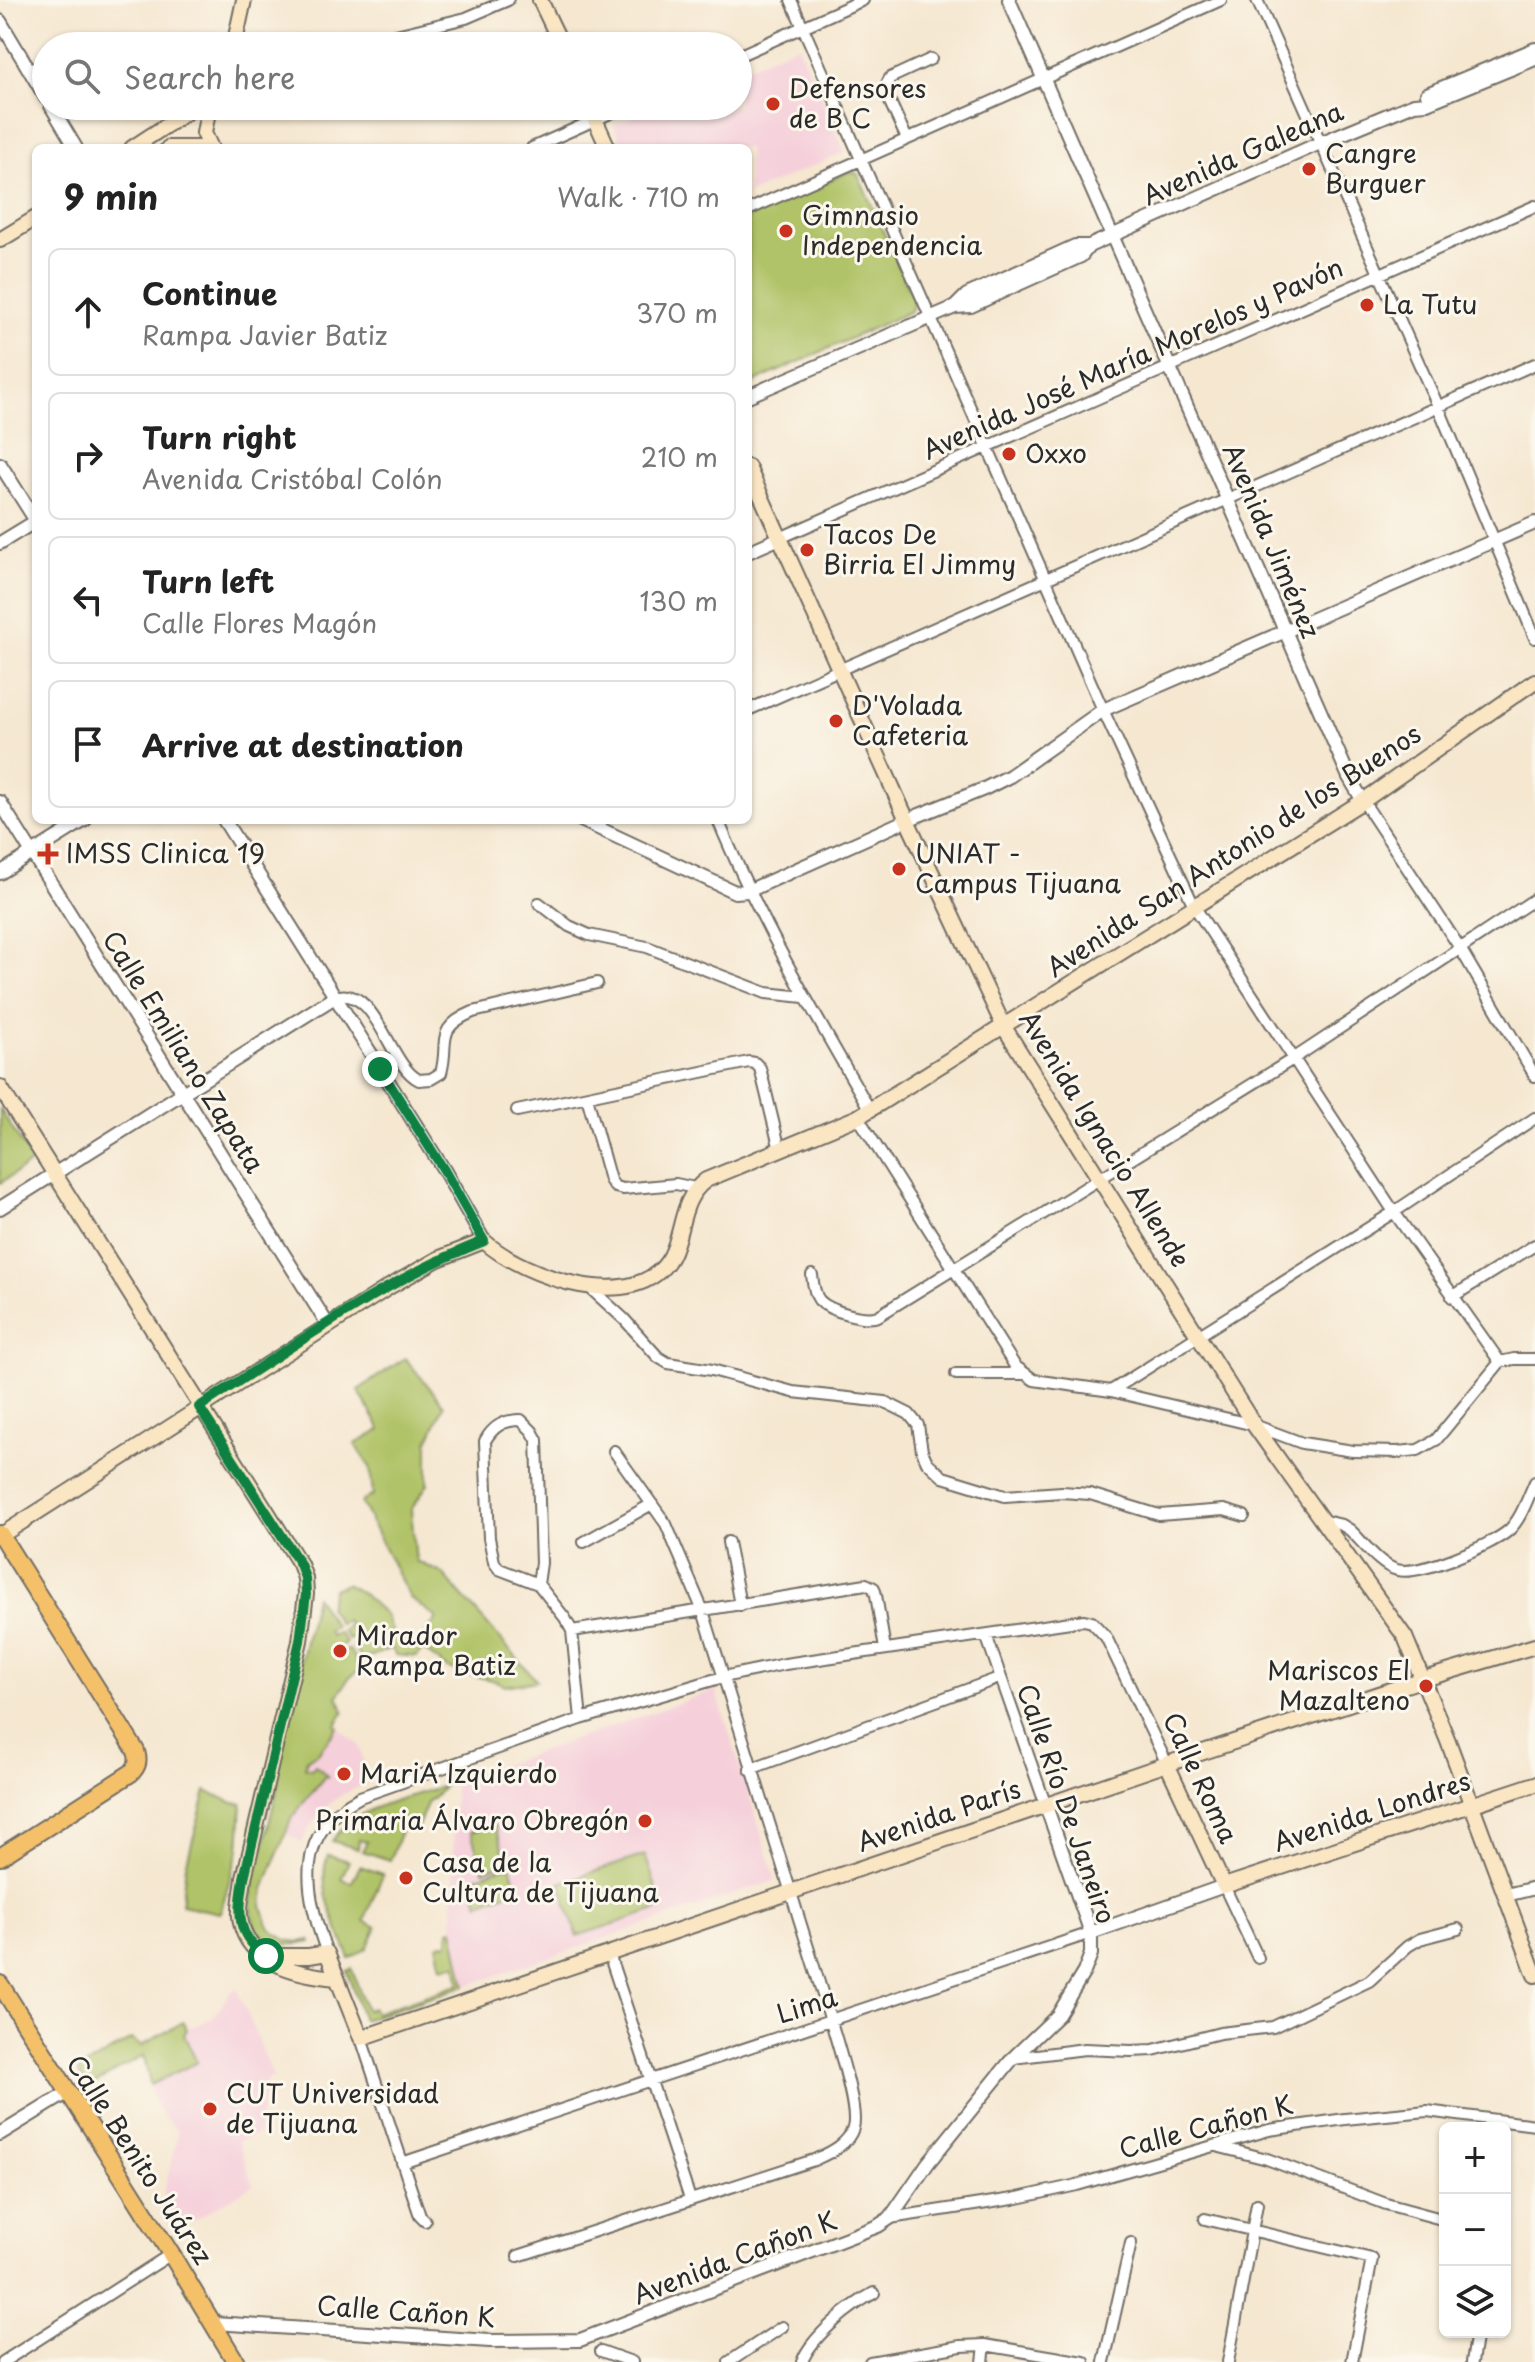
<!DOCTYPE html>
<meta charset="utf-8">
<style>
:root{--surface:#fff;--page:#f2f2f2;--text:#222;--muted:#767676;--line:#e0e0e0}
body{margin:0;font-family:"Playpen Sans",sans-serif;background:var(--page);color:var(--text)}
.controls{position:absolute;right:24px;bottom:24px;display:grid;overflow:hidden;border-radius:12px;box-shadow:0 2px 6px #0004}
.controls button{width:72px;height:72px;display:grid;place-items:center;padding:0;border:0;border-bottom:2px solid var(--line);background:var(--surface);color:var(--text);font:40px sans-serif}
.stop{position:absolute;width:24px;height:24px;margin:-18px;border:6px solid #0b8043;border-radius:50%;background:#fff}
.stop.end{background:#0b8043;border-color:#fff;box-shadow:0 2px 8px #0008}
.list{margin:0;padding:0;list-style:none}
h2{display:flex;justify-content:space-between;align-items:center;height:104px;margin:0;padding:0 32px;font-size:34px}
h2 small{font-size:26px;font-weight:400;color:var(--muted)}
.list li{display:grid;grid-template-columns:52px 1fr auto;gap:24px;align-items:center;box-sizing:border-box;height:128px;margin:0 16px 16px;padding:0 16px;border:2px solid var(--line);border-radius:12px}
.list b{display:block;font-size:30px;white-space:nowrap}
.list p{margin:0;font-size:26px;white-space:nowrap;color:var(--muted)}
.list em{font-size:26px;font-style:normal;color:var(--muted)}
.icon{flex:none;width:44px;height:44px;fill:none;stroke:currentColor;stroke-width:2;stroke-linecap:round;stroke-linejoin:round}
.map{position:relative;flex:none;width:1535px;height:2362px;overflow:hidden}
.search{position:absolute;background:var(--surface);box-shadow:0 2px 6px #0004;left:32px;top:32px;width:720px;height:88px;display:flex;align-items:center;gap:20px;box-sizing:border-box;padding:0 28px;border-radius:44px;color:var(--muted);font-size:30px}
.panel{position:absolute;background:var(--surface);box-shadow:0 2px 6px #0004;left:32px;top:144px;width:720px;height:680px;border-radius:12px}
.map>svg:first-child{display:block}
.built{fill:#f5cfda}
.green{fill:#b0c367;stroke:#6e7749;stroke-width:2}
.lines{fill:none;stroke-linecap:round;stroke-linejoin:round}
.minor-casing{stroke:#726d65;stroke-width:14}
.tertiary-casing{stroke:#726d65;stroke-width:16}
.secondary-casing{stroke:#726d65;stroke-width:18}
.primary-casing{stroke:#726d65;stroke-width:20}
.minor{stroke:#fff;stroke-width:10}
.tertiary{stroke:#fff;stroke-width:12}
.secondary{stroke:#fbe6c4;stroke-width:14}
.primary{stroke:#f4c16b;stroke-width:16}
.route{stroke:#0b8043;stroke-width:10}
.poi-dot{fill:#c8321e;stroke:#fbf7ec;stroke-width:3}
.labels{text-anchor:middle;stroke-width:6;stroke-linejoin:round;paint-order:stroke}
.poi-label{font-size:26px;fill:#2b2b2b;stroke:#fbf7ec;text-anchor:start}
.street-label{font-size:26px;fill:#2b2b2b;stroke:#fbf7ec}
</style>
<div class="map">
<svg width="1535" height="2362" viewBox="0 0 1535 2362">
<rect width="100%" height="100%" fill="#fbf7ec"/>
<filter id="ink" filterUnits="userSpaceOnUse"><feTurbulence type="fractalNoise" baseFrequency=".0125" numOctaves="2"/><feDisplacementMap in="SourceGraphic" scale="16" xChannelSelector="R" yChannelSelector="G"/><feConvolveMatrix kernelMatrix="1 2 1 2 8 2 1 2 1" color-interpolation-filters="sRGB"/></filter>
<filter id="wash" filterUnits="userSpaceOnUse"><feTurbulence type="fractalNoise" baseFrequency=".006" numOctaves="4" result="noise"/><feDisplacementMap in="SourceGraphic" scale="32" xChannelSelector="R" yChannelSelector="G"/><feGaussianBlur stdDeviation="1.8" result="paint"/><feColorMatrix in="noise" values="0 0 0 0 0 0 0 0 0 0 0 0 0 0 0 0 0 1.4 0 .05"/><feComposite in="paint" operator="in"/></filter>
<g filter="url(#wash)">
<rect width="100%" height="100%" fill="#f5e7d0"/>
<!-- built -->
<path class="built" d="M798,45L845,152L748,194V148H624L614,125L657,106H738V71Z
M716,1690L776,1880L465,1986L453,1929L454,1782Z
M338,1727L359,1745L369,1782L343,1794L327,1806L308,1829L302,1843L287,1834L307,1759L318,1753Z
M237,1988L273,2077L266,2080L258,2134L238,2141L253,2185L175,2232L160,2209L178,2132L165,2119L153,2099L145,2055L183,2035L187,2029L214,2017L229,1994Z"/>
<!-- green -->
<path class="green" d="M850,171L858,174L914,301L911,311L748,385V217Z
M0,1109L33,1162L0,1183Z
M405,1358L444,1405L428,1442V1484L411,1510L416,1561L442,1573L537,1681L505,1686L498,1682L449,1669L422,1649L417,1657L395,1655L392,1648L362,1660L353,1646L357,1643L353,1638L349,1640L342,1630L349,1625L346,1620L339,1624L328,1607L333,1589L346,1584L362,1593L385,1614L393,1634L417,1646L437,1618L410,1598L361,1502L373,1495L370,1467L355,1444L381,1430L358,1390Z
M315,1596L335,1627L328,1631L331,1636L339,1632L346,1643L336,1651L338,1655L349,1649L361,1669L348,1679L338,1696L344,1712L336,1725L338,1727L318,1753L307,1759L305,1768L312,1769L315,1765L329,1777L325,1776L292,1817L264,1889L262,1906L268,1925L275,1933L286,1940L299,1942L310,1940L311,1942C239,1957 247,1902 259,1853H262L277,1790L273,1788Z
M444,1786L434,1798L428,1801L417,1828L404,1823L390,1860L362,1851L367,1842L359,1840L358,1849L332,1841C357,1805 404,1799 444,1786Z
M206,1791L234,1803L242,1804L239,1849L220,1913L181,1905L186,1865Z
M495,1824L507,1863L483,1870L471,1832Z
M328,1855L349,1861L341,1879L352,1882L360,1866L383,1874L364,1921L377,1927L367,1948L350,1959C339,1928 315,1888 328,1855Z
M645,1855L663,1908L577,1936L560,1883Z
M510,1865L518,1889L479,1903L471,1878Z
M453,1929L465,1986L363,2020L347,1971L352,1969L366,2010L373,2008L375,2013L460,1984L456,1964L442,1967L437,1945L448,1943L449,1930Z
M183,2022L187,2029L184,2035L197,2062L150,2085L144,2055L87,2088L78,2071L131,2039L141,2046Z"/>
</g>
<g filter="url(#ink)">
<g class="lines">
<!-- minor casing -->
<g class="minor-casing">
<path id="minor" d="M791,0L1103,710L1194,906L1394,1212L1500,1362
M1257,0L1438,406L1535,638
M371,41L466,18L508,0
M738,56L863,0
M907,139L884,89L890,78L931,59
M532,148L626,106
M748,210L1221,0
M780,538L1535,206
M748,710L1535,364
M1363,801L1460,948L1535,1076
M718,820C760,921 815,1015 870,1110
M539,903L569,926L589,935L647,947L766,993L804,997
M335,997C377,984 388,1065 419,1080L431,1079L441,1073C450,1042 433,1029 473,1012L597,983
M587,1097L610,1180L615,1187L623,1189L676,1184L695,1188
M517,1111L749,1062L755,1063L760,1068L780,1150
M858,1117L1015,1366L1034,1380L1111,1391L1254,1425L1302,1443L1353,1451L1398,1452L1418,1450L1436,1440L1500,1362
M812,1275C813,1283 814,1293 819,1300C829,1311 865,1321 878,1316L1293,1059L1535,899
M589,1287L624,1319L658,1357L668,1363L712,1370L793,1392L885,1402L909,1414L918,1425L922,1451L927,1462L943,1477L1005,1496L1062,1492L1090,1494L1159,1515L1224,1510L1244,1516
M1452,1297L1535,1245
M1500,1362L1514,1359H1535
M956,1374H1024
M1111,1391L1394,1212L1535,1118
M1321,1520L1342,1525L1350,1530C1363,1542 1380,1566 1397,1570C1419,1576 1490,1546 1508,1531C1521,1520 1528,1497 1535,1482
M584,1542L652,1504
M728,1542L740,1605
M538,1584L541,1563L537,1440L532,1431L521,1420C504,1420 493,1426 485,1441L489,1538L494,1562L499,1569L538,1584L565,1618L572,1631L581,1719
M572,1631L866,1584L874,1588L876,1595L885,1649
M986,1635L1046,1806
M750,1769L999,1678
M1224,1886L1258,1958
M327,1953C305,1893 292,1833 360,1797L581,1719L723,1677L785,1664L1084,1620L1092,1622L1106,1637L1167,1764
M609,1954L690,2199
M361,2038L420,2216L425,2221
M1013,2058L1085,2049L1131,2051L1153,2050L1220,2033L1273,2027L1369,1981L1408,1946L1420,1939L1458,1929
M1220,2147L1267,2159L1386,2204L1445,2220
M402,2163L1091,1933
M890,2218L1013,2199L1077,2185L1269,2130L1345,2119L1427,2111L1535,2125
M1205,2219L1372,2259L1352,2362
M518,2256L814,2160C829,2153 848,2145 853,2128C859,2109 837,2043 831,2021L703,1611L666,1524L614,1451
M601,2351L632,2362
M3,2362L171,2254
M729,2362L782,2327
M802,2362C811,2337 851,2305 874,2293
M870,2362L961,2346L985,2345L1084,2362
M983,2362L985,2345
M1104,2362L1131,2243
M1228,2362L1257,2204
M1472,2362L1477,2332"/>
</g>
<!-- tertiary casing -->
<g class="tertiary-casing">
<path id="tertiary" d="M1009,0L1349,777L1363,801
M0,21L46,98
M1427,94L1535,49
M51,106L76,148
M955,307L971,306L1012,287L1081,256L1089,246
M748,396L955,307L967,295L1075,246H1089L1320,143L1414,104L1427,103L1535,59
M0,464L36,521
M0,543L36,521
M748,552L780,538
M0,802L328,1325
M224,820L444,1170L484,1241
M581,820L735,892L748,891L907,820L984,789L1010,776L1103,710L1535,523
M0,873L85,820
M0,1208L335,997
M1506,1895L1535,1888
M1091,1933L1224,1886
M0,2134L67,2093
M214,2323L490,2341L580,2340L878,2226L890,2218L928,2163L1013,2058L1058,2015L1084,1972L1091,1954V1933L1046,1806"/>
</g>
<!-- secondary casing -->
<g class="secondary-casing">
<path id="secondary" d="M540,0L562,46
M234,46L244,0
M209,106L204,133L211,148
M589,106L608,148
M132,148L196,106
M168,148H200
M0,240L36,218
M748,467L907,820L1004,1027L1254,1425L1405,1637L1448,1741L1535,1975
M0,1087L300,1564L305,1578L306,1594L300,1641L244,1878C243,1890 239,1904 240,1916C244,1963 299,1975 337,1978
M0,1536L389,1287L438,1259L484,1241C522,1276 638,1318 671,1256C684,1230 680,1199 706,1180L858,1117L1363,801L1535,681
M1167,1764L1224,1886L1535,1784
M266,1956H309L327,1953L361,2038L1167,1764L1424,1679L1535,1646"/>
</g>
<!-- primary casing -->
<g class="primary-casing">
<path id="primary" d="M0,1534L136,1751C139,1761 138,1766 131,1773L0,1857
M0,1984L171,2254L236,2362"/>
</g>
<!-- minor -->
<use href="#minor" class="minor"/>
<!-- tertiary -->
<use href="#tertiary" class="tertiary"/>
<!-- secondary -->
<use href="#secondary" class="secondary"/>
<!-- primary -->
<use href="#primary" class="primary"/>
</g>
</g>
<g class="lines" filter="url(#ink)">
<!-- route -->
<path class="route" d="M266,1956C234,1934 239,1913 244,1878L300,1641L306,1594L305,1578L300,1564L199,1407C291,1348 382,1281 484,1241L444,1170L380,1069"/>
</g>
<!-- markers -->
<g class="poi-dot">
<circle cx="773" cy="104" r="8"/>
<circle cx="1309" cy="169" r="8"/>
<circle cx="786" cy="231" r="8"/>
<circle cx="1367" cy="305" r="8"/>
<circle cx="1009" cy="454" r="8"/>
<circle cx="807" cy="550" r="8"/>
<circle cx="836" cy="721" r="8"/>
<path d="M44 842h8v8h8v8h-8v8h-8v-8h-8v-8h8z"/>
<circle cx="899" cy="869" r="8"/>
<circle cx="340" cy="1651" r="8"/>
<circle cx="1426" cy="1686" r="8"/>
<circle cx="344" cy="1774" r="8"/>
<circle cx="645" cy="1821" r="8"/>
<circle cx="406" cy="1878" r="8"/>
<circle cx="210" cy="2109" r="8"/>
</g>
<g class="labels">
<!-- poi labels -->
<g class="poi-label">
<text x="789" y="98">Defensores<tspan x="789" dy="30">de B C</tspan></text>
<text x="1325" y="163">Cangre<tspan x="1325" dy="30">Burguer</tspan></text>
<text x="802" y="225">Gimnasio<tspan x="802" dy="30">Independencia</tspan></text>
<text x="1383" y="314">La Tutu</text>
<text x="1025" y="463">Oxxo</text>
<text x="823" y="544">Tacos De<tspan x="823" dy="30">Birria El Jimmy</tspan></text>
<text x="852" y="715">D'Volada<tspan x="852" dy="30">Cafeteria</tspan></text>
<text x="66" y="863">IMSS Clinica 19</text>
<text x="915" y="863">UNIAT -<tspan x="915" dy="30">Campus Tijuana</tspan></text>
<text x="356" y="1645">Mirador<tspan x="356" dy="30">Rampa Batiz</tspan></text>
<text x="1410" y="1680" text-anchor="end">Mariscos El<tspan x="1410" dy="30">Mazalteno</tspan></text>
<text x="360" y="1783">MariA Izquierdo</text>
<text x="629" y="1830" text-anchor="end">Primaria Álvaro Obregón</text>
<text x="422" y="1872">Casa de la<tspan x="422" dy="30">Cultura de Tijuana</tspan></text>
<text x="226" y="2103">CUT Universidad<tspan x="226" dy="30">de Tijuana</tspan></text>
</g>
<!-- street labels -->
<g class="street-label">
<text transform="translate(1243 154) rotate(-24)" y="9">Avenida Galeana</text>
<text transform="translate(1133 359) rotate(-24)" y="9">Avenida José María Morelos y Pavón</text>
<text transform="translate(1271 541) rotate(67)" y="9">Avenida Jiménez</text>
<text transform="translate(1234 851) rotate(-33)" y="9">Avenida San Antonio de los Buenos</text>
<text transform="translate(183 1052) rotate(58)" y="9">Calle Emiliano Zapata</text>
<text transform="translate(1104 1139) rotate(58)" y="9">Avenida Ignacio Allende</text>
<text transform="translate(1200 1778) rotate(65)" y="9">Calle Roma</text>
<text transform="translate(1066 1804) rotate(71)" y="9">Calle Río De Janeiro</text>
<text transform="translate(1372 1812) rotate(-18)" y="9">Avenida Londres</text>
<text transform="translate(939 1816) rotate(-19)" y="9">Avenida París</text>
<text transform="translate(807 2006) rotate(-18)" y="9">Lima</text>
<text transform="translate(1206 2127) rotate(-15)" y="9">Calle Cañon K</text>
<text transform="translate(139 2160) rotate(57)" y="9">Calle Benito Juárez</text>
<text transform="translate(735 2258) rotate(-21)" y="9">Avenida Cañon K</text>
<text transform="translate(406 2312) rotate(4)" y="9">Calle Cañon K</text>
</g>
</g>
</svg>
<div class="controls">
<button>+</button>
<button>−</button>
<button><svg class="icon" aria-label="layers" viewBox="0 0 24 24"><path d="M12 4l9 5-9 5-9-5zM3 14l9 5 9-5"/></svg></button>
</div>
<div class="stop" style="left:266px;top:1956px"></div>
<div class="stop end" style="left:380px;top:1069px"></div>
<div class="search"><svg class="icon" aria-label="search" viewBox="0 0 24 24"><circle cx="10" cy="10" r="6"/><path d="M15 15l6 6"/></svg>Search here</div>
<section class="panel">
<h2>9 min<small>Walk · 710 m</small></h2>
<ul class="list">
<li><svg class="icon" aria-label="ahead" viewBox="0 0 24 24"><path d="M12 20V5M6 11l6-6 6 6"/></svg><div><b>Continue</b><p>Rampa Javier Batiz</p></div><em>370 m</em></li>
<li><svg class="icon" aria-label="right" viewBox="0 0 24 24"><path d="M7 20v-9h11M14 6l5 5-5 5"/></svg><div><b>Turn right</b><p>Avenida Cristóbal Colón</p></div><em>210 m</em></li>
<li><svg class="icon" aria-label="left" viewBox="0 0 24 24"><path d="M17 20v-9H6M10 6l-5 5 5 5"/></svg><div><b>Turn left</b><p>Calle Flores Magón</p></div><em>130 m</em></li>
<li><svg class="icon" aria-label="arrive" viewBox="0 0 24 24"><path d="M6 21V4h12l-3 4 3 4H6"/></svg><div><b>Arrive at destination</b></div></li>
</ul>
</section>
</div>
